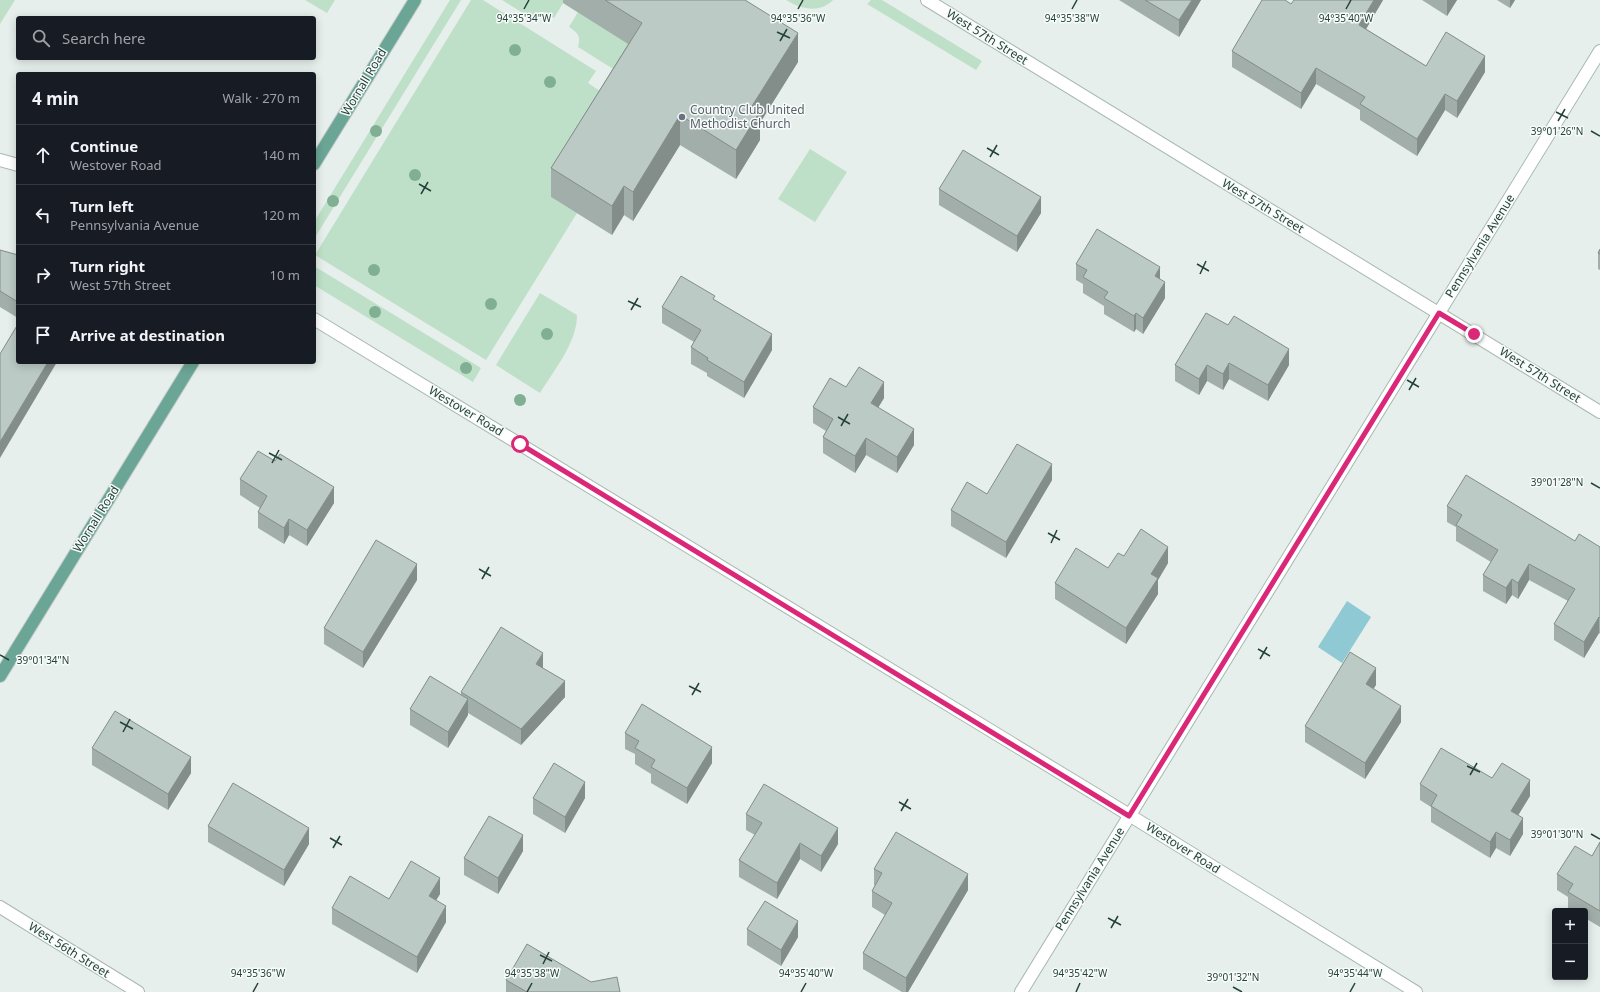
<!DOCTYPE html>
<meta charset="utf-8">
<style>
:root{--surface:#171b24;--page:#242831;--text:#f1f3f6;--muted:#9ea1a6;--line:#363941}
body{margin:0;font-family:"Noto Sans",sans-serif;background:var(--page);color:var(--text)}
.controls{position:absolute;right:12px;bottom:12px;display:grid;overflow:hidden;border-radius:4px;box-shadow:0 2px 10px #0003}
.controls button{width:36px;height:36px;display:grid;place-items:center;padding:0;border:0;border-bottom:1px solid var(--line);background:var(--surface);color:var(--text);font:20px sans-serif}
.stop{position:absolute;width:12px;height:12px;margin:-9px;border:3px solid #db2777;border-radius:50%;background:#fff}
.stop.end{background:#db2777;border-color:#fff;box-shadow:0 1px 4px #0008}
.list{margin:0;padding:0;list-style:none}
h2{display:flex;justify-content:space-between;align-items:center;height:52px;margin:0;padding:0 16px;font-size:17px}
h2 small{font-size:13px;font-weight:400;color:var(--muted)}
.list li{display:grid;grid-template-columns:26px 1fr auto;gap:12px;align-items:center;box-sizing:border-box;height:60px;padding:0 16px;border-top:1px solid var(--line)}
.list b{display:block;font-size:15px;white-space:nowrap}
.list p{margin:0;font-size:13px;white-space:nowrap;color:var(--muted)}
.list em{font-size:13px;font-style:normal;color:var(--muted)}
.icon{flex:none;width:22px;height:22px;fill:none;stroke:currentColor;stroke-width:2;stroke-linecap:round;stroke-linejoin:round}
.map{position:relative;flex:none;width:1600px;height:992px;overflow:hidden}
.search{position:absolute;background:var(--surface);box-shadow:0 2px 10px #0003;left:16px;top:16px;width:300px;height:44px;display:flex;align-items:center;gap:10px;box-sizing:border-box;padding:0 14px;border-radius:4px;color:var(--muted);font-size:15px}
.panel{position:absolute;background:var(--surface);box-shadow:0 2px 10px #0003;left:16px;top:72px;width:300px;height:292px;border-radius:4px}
.map>svg:first-child{display:block}
.green{fill:#bfe0c8}
.water{fill:#8ec9d4}
.lines{fill:none;stroke-linecap:round;stroke-linejoin:round}
.minor-casing{stroke:#a8b8b2;stroke-width:14}
.major-casing{stroke:#c2cac8;stroke-width:14}
.minor{stroke:#fff;stroke-width:12}
.major{stroke:#6aa596;stroke-width:12}
.tree{fill:#80af93}
.wall{fill:#a1aea9}
.shaded-wall{fill:#838d89}
.building{fill:#bbcac4;stroke:#838d89}
.route{stroke:#db2777;stroke-width:5}
.ticks{fill:none;stroke:#24423a;stroke-width:1.5}
.worship-dot{fill:#6b7280;stroke:#f7fbf9;stroke-width:1.5}
.labels{text-anchor:middle;stroke-width:3;stroke-linejoin:round;paint-order:stroke}
.street-label{font-size:12px;fill:#24423a;stroke:#f7fbf9}
.worship-label{font-size:12px;fill:#5b616d;stroke:#f7fbf9;text-anchor:start}
.ticks-label{font-size:10px;text-anchor:middle;fill:#24423a;stroke:#f7fbf9;stroke-width:3;stroke-linejoin:round;paint-order:stroke}
</style>
<div class="map">
<svg width="1600" height="992" viewBox="0 0 1600 992">
<rect width="100%" height="100%" fill="#e6efeb"/>
<!-- green -->
<path class="green" d="M0,0H15L0,24Z
M305,0H335L327,13Z
M450,0H461L314,239V222Z
M471,0H483L596,71L588,83L612,99L551,197L577,213L486,360L315,255Z
M502,0H565L554,18L544,12H541L534,20Z
M786,0H833C819,14 801,9 786,0Z
M871,0H882L982,61L976,70L867,4Z
M578,12L641,52L626,77L578,47C581,36 578,33 569,27Z
M810,149L847,172L815,222L778,199Z
M314,266L481,368L473,382L314,285Z
M540,293L577,315C577,343 554,370 540,393L496,365Z"/>
<!-- water -->
<path class="water" d="M1347,601L1371,617L1342,663L1318,647Z"/>
<g class="lines">
<!-- minor casing -->
<g class="minor-casing">
<path id="minor" d="M927,0L1600,412
M0,160L18,165
M314,319L1100,797L1416,992
M0,907L138,992
M1021,992L1600,51"/>
</g>
<!-- major casing -->
<g class="major-casing">
<path id="major" d="M314,164L415,0
M0,676L193,362"/>
</g>
<!-- minor -->
<use href="#minor" class="minor"/>
<!-- major -->
<use href="#major" class="major"/>
</g>
<!-- trees -->
<g class="tree">
<circle cx="515" cy="50" r="6"/>
<circle cx="550" cy="82" r="6"/>
<circle cx="376" cy="131" r="6"/>
<circle cx="415" cy="175" r="6"/>
<circle cx="333" cy="201" r="6"/>
<circle cx="374" cy="270" r="6"/>
<circle cx="491" cy="304" r="6"/>
<circle cx="375" cy="312" r="6"/>
<circle cx="547" cy="334" r="6"/>
<circle cx="466" cy="368" r="6"/>
<circle cx="520" cy="400" r="6"/>
</g>
<!-- wall -->
<path class="wall" d="M563,0H745L798,62L760,123V140L736,179L680,145L633,221L624,215L612,235L551,197V168L628,44L563,3Z
M1119,0H1201L1179,37Z
M1309,0H1383L1366,29L1426,66L1485,72L1457,118L1445,110L1417,156L1360,120V110L1316,84L1301,109L1232,67V51Z
M1422,0H1457L1447,16Z
M1497,0H1515L1510,8Z
M939,189L1041,213L1017,252L939,205Z
M1600,249V270L1598,269V253Z
M0,250L18,255V318L0,307Z
M1076,264L1160,279L1165,298L1143,334L1136,329L1134,332L1104,314V306L1083,293V284L1076,280Z
M715,300L772,350L744,398L707,376V373L691,364V347L694,342L662,323V307Z
M1206,313L1289,365L1268,401L1229,379L1223,390L1207,381L1199,395L1175,381V365Z
M846,387L884,398L878,408L914,445L897,473L866,455L855,473L823,453V437L826,431L813,423V407Z
M240,479L334,503L307,546L289,535L284,544L258,528V512L260,508L240,495Z
M1052,480L1006,558L951,526V510L987,494Z
M1447,506L1575,541L1600,547V634L1599,633L1584,658L1554,640V624L1568,601L1529,580L1518,599L1512,595L1506,604L1483,591V575L1491,562L1456,541V527L1447,522Z
M1124,556L1168,563L1158,580V594L1126,644L1055,599V583L1108,568Z
M417,580L363,668L324,644V628Z
M543,668L565,697L521,745L468,713V715L448,748L410,725V709L461,694V692Z
M1376,685L1373,689L1401,722L1365,779L1305,742V726Z
M625,733L712,763L687,804L651,783V774L635,764V754L625,749Z
M92,748L191,773L168,810L92,765Z
M1492,778L1530,796L1518,815L1523,834L1510,856L1496,848L1490,858L1431,822V807L1420,800V784Z
M533,798H585L565,833L533,814Z
M746,814L838,844L821,872L800,859L777,899L739,877V860L755,835L746,830Z
M208,826L309,844L284,886L208,842Z
M1600,842V927L1585,918V911H1574L1568,908V897L1557,890V874L1592,856Z
M523,851L498,894L464,875V858Z
M874,869L968,890L908,992H902L863,969V953L885,915L872,907V891L875,885H874Z
M440,894L436,900L446,922L417,973L332,924V908L389,899Z
M747,929L798,937L781,966L747,945Z
M506,980L591,982L620,992H506Z"/>
<!-- shaded-wall -->
<path class="shaded-wall" d="M1192,0H1201L1179,37V20Z
M1374,0H1383L1359,41V25Z
M1447,0H1457L1447,16Z
M1510,0H1515L1510,8Z
M798,33V62L760,123V140L736,179V150L752,106Z
M1485,56V72L1457,118V101Z
M1316,68V84L1301,109V93Z
M1445,94V110L1417,156V139Z
M680,115V145L633,221V192Z
M624,186V215L612,235V206Z
M1041,197V213L1017,252V236Z
M1160,267V283L1155,276Z
M1165,282V298L1143,334V318Z
M1136,313V329L1134,332V316Z
M772,334V350L744,398V382Z
M1289,349V365L1268,401V385Z
M48,362H57L0,458V442Z
M1229,363V379L1223,390V374Z
M1207,365V381L1199,395V379Z
M884,382V398L871,419V403Z
M914,429V445L897,473V457Z
M866,438V455L855,473V456Z
M1052,464V480L1006,558V542Z
M334,487V503L307,546V530Z
M289,519V535L284,544V528Z
M1168,547V563L1158,580V594L1126,644V628L1151,574Z
M417,564V580L363,668V652Z
M1529,564V580L1518,599V583Z
M1512,579V595L1506,604V588Z
M1599,617V633L1584,658V642Z
M543,653V669L536,664Z
M1376,668V685L1366,700V684Z
M565,681V697L521,745V729Z
M468,699V715L448,748V732Z
M1401,706V722L1365,779V763Z
M712,747V763L687,804V788Z
M191,757V773L168,810V794Z
M1530,780V796L1511,827V811Z
M585,782V798L565,833V817Z
M1523,818V834L1510,856V840Z
M309,828V844L284,886V870Z
M838,828V844L821,872V856Z
M1496,832V848L1490,858V842Z
M523,835V851L498,894V878Z
M800,843V859L777,899V883Z
M968,874V890L908,992H906V978Z
M440,878V894L429,912V896Z
M446,906V922L417,973V957Z
M798,921V937L781,966V950Z"/>
<!-- building -->
<path class="building" d="M605,0H745L798,33L752,106L760,111L736,150L680,115L633,192L624,186L612,206L551,168L642,23Z
M1145,0H1192L1179,20Z
M1262,0H1285L1291,4L1294,0H1374L1359,25L1426,66L1446,32L1485,56L1457,101L1445,94L1417,139L1360,104L1365,97L1316,68L1301,93L1232,51Z
M963,150L1041,197L1017,236L939,189Z
M1097,229L1160,267L1155,276L1165,282L1143,318L1136,313L1134,316L1104,298L1108,292L1083,277L1087,270L1076,264Z
M1600,249V254L1598,253Z
M0,250L18,255V302L0,291Z
M681,276L715,296L713,299L772,334L744,382L707,360L708,358L691,347L701,330L662,307Z
M1206,313L1228,325L1234,316L1289,349L1268,385L1229,363L1223,374L1207,365L1199,379L1175,365Z
M18,324V362H48L0,442V354Z
M859,367L884,382L871,403L914,429L897,457L866,438L855,456L823,437L833,419L813,407L830,378L846,387Z
M1017,444L1052,464L1006,542L951,510L967,482L987,494Z
M258,451L275,461L280,454L334,487L307,530L289,519L284,528L258,512L267,496L240,479Z
M1466,475L1575,541L1579,534L1600,547V618L1599,617L1584,642L1554,624L1575,589L1529,564L1518,583L1512,579L1506,588L1483,575L1498,550L1456,525L1462,515L1447,506Z
M1141,529L1168,547L1151,574L1158,578L1126,628L1055,583L1076,548L1108,568L1118,553L1124,556Z
M376,540L417,564L363,652L324,628Z
M501,627L543,653L536,664L565,681L521,729L461,692Z
M1350,652L1376,668L1366,684L1401,706L1365,763L1305,726Z
M430,676L468,699L448,732L410,709Z
M642,704L712,747L687,788L651,767L655,760L635,748L639,741L625,733Z
M115,711L191,757L168,794L92,748Z
M1441,748L1492,778L1502,763L1530,780L1511,811L1523,818L1510,840L1496,832L1490,842L1431,806L1437,795L1420,784Z
M554,763L585,782L565,817L533,798Z
M233,783L309,828L284,870L208,826Z
M764,784L838,828L821,856L800,843L777,883L739,860L762,823L746,814Z
M489,816L523,835L498,878L464,858Z
M896,832L968,874L906,978L863,953L892,903L872,891L882,873L874,869Z
M1600,842V911L1568,892L1573,884L1557,874L1575,846L1592,856Z
M411,861L440,878L429,896L446,906L417,957L332,908L350,876L389,899Z
M765,901L798,921L781,950L747,929Z
M527,944L591,982L617,977L620,992H527L506,980Z"/>
<g class="lines">
<!-- route -->
<path class="route" d="M520,444L1129,816L1439,313L1474,334"/>
</g>
<!-- ticks -->
<path class="ticks" d="M524,9L529,0M798,9L803,0M1072,9L1077,0M1346,9L1351,0M777,32L790,38M780,41L787,29M1556,112L1568,118M1558,121L1565,109M1591,131L1600,136M987,148L999,155M990,157L997,145M419,184L431,191M421,194L428,182M1197,264L1209,271M1200,274L1206,261M628,301L641,307M631,310L638,298M1407,380L1419,387M1409,390L1416,378M838,417L850,424M841,426L848,414M269,453L282,460M272,463L279,450M1591,483L1600,488M1048,533L1060,540M1051,543L1057,530M479,569L491,576M482,579L489,567M1258,649L1270,656M0,655L9,660M1260,659L1267,647M689,686L701,692M692,695L699,683M120,722L133,729M123,732L130,719M1467,766L1480,772M1470,775L1477,763M899,802L911,809M901,811L908,799M1591,834L1600,839M330,838L342,845M333,848L340,836M1108,918L1121,925M1111,928L1118,916M540,955L552,961M543,964L549,952M1233,987L1242,992M253,992L258,983M527,992L532,983M801,992L806,983M1076,992L1080,983M1350,992L1355,983"/>
<!-- markers -->
<circle class="worship-dot" cx="682" cy="117" r="4"/>
<g class="labels">
<!-- street labels -->
<g class="street-label">
<text transform="translate(987 37) rotate(32)" y="4">West 57th Street</text>
<text transform="translate(364 82) rotate(-59)" y="4">Wornall Road</text>
<text transform="translate(1263 206) rotate(31)" y="4">West 57th Street</text>
<text transform="translate(1480 246) rotate(-58)" y="4">Pennsylvania Avenue</text>
<text transform="translate(1540 375) rotate(32)" y="4">West 57th Street</text>
<text transform="translate(466 411) rotate(31)" y="4">Westover Road</text>
<text transform="translate(96 519) rotate(-58)" y="4">Wornall Road</text>
<text transform="translate(1183 848) rotate(32)" y="4">Westover Road</text>
<text transform="translate(1090 879) rotate(-58)" y="4">Pennsylvania Avenue</text>
<text transform="translate(69 950) rotate(32)" y="4">West 56th Street</text>
</g>
<!-- worship labels -->
<g class="worship-label">
<text x="690" y="114">Country Club United<tspan x="690" dy="14">Methodist Church</tspan></text>
</g>
</g>
<g class="ticks-label">
<text x="524" y="22">94°35'34"W</text>
<text x="798" y="22">94°35'36"W</text>
<text x="1072" y="22">94°35'38"W</text>
<text x="1346" y="22">94°35'40"W</text>
<text x="1557" y="135">39°01'26"N</text>
<text x="1557" y="486">39°01'28"N</text>
<text x="43" y="664">39°01'34"N</text>
<text x="1557" y="838">39°01'30"N</text>
<text x="258" y="977">94°35'36"W</text>
<text x="532" y="977">94°35'38"W</text>
<text x="806" y="977">94°35'40"W</text>
<text x="1080" y="977">94°35'42"W</text>
<text x="1355" y="977">94°35'44"W</text>
<text x="1233" y="981">39°01'32"N</text>
</g>
</svg>
<div class="controls">
<button>+</button>
<button>−</button>
</div>
<div class="stop" style="left:520px;top:444px"></div>
<div class="stop end" style="left:1474px;top:334px"></div>
<div class="search"><svg class="icon" aria-label="search" viewBox="0 0 24 24"><circle cx="10" cy="10" r="6"/><path d="M15 15l6 6"/></svg>Search here</div>
<section class="panel">
<h2>4 min<small>Walk · 270 m</small></h2>
<ul class="list">
<li><svg class="icon" aria-label="ahead" viewBox="0 0 24 24"><path d="M12 20V5M6 11l6-6 6 6"/></svg><div><b>Continue</b><p>Westover Road</p></div><em>140 m</em></li>
<li><svg class="icon" aria-label="left" viewBox="0 0 24 24"><path d="M17 20v-9H6M10 6l-5 5 5 5"/></svg><div><b>Turn left</b><p>Pennsylvania Avenue</p></div><em>120 m</em></li>
<li><svg class="icon" aria-label="right" viewBox="0 0 24 24"><path d="M7 20v-9h11M14 6l5 5-5 5"/></svg><div><b>Turn right</b><p>West 57th Street</p></div><em>10 m</em></li>
<li><svg class="icon" aria-label="arrive" viewBox="0 0 24 24"><path d="M6 21V4h12l-3 4 3 4H6"/></svg><div><b>Arrive at destination</b></div></li>
</ul>
</section>
</div>
